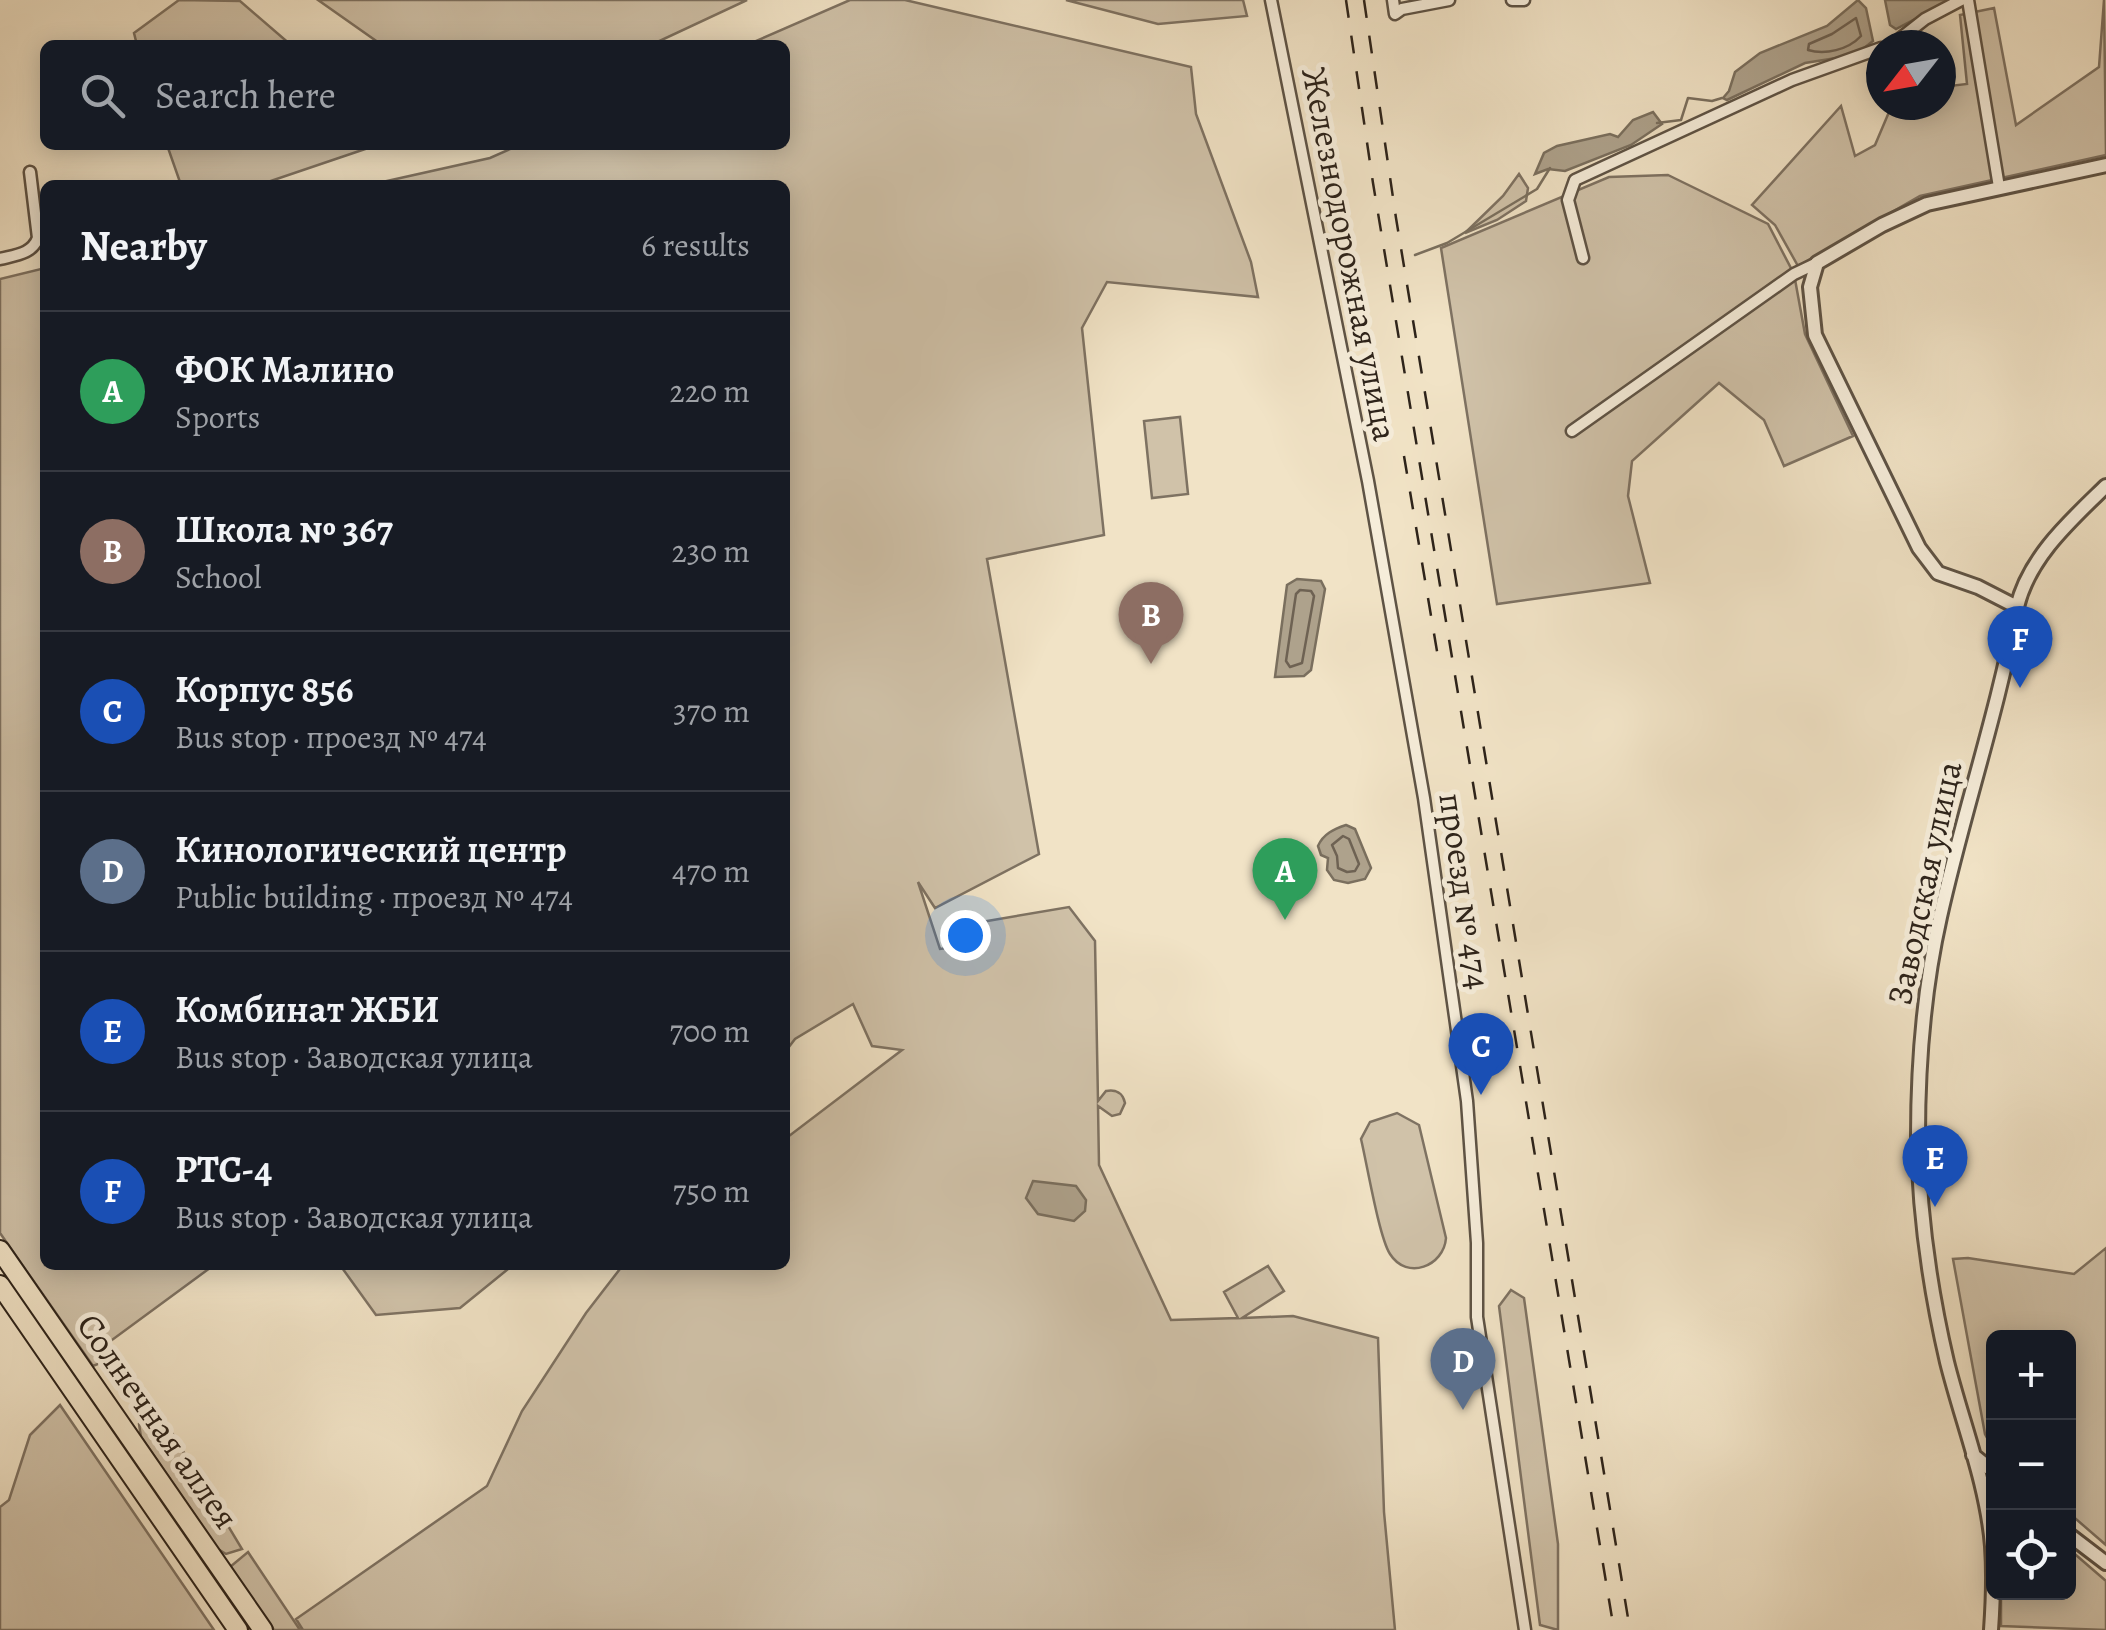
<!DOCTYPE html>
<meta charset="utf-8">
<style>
:root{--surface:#171b24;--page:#242831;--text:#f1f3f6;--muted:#9ea1a6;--line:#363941;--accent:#2563eb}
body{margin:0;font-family:Alegreya,serif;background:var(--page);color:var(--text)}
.controls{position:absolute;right:30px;bottom:30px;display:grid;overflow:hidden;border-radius:15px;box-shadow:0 5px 25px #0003}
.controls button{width:90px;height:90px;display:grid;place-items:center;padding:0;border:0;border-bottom:2px solid var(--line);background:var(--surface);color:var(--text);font:50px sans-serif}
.compass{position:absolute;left:1866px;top:30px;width:90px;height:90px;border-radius:50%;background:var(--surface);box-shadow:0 5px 25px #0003;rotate:239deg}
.you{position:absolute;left:965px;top:935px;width:35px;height:35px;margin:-25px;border:8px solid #fff;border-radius:50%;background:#1a73e8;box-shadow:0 0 0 15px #1a73e833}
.badge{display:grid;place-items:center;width:65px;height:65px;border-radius:50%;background:var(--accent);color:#fff;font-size:32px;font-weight:700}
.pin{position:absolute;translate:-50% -82px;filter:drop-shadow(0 2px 5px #0008)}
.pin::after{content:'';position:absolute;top:52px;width:35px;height:30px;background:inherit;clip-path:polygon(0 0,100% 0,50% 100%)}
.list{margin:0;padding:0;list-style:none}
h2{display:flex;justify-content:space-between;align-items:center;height:130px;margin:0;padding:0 40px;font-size:42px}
h2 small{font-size:32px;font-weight:400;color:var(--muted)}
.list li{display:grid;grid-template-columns:65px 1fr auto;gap:30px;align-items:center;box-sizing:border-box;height:160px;padding:0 40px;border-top:2px solid var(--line)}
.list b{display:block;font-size:38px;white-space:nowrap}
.list p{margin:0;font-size:32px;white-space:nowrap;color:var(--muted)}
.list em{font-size:32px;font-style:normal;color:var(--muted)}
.icon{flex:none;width:55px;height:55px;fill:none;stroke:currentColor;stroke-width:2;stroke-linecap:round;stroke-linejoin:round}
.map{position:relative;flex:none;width:2106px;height:1630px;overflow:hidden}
.search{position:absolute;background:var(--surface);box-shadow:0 5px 25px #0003;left:40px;top:40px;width:750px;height:110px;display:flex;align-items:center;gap:25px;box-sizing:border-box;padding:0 35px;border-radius:15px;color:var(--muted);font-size:38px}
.panel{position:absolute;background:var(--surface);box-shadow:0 5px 25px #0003;left:40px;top:180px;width:750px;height:1090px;border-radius:15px}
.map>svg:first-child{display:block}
.green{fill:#d0c2a9;stroke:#7e7262;stroke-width:2.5}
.water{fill:#aea28c;stroke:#7a6f5e;stroke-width:2.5}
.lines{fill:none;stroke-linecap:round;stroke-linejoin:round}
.shore{stroke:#6e6253;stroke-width:2.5}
.stream{stroke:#7a6f5e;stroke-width:2.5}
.minor-casing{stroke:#5e5345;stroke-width:15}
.tertiary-casing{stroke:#5e5345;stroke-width:18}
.primary-casing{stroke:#2d231a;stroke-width:22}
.minor{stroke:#f6edda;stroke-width:10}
.tertiary{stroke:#f6edda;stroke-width:12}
.primary{stroke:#f1e3c6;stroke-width:18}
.rail{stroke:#2d231a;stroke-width:2.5;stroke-dasharray:18 18;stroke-linecap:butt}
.labels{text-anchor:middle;stroke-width:10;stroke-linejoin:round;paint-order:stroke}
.street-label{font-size:35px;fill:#2d231a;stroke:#f6edda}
</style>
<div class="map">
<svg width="2106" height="1630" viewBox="0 0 2106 1630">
<rect width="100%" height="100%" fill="#f1e3c6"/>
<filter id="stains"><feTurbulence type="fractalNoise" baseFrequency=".002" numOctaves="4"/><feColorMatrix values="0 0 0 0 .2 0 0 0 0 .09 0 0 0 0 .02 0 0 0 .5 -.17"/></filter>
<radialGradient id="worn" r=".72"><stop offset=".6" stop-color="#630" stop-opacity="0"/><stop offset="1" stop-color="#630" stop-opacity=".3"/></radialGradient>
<!-- green -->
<path class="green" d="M179,0L240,1L291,45H137L134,33Z
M318,0H747L651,45H382Z
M850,0H905L1191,67L1196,114L1251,262L1258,297L1107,282L1082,328L1104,535L987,559L1039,854L935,908L918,882L940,949L984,944L970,924L1069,907L1095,941L1098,1101L1106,1091C1116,1089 1123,1093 1125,1103L1120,1114L1112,1116L1098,1106L1099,1165L1171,1320L1238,1318L1224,1292L1268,1266L1284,1291L1242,1318L1293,1316L1378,1338L1384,1512L1395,1630H303L296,1619L487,1486L522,1411L586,1313L623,1265H785V1139L902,1050L872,1046L853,1004L795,1039L785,1052V185H369L490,158L519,145H785V45H747Z
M1066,0H1243L1247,16L1158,24Z
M2104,0L2106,155L1920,196L1798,266L1775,225L1752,205L1841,106L1855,156L1875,145L1892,105H1941V87L1967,84L1960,15L1994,8L2016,125L2099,67Z
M167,145H377L259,185H181Z
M1519,174L1528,188L1526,201L1497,220L1465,233L1503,196Z
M1668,175L1768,224L1794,274L1805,334L1853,436L1784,466L1764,420L1719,383L1632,461L1628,496L1650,583L1497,604L1441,248L1609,177Z
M45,268V1265H214L101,1348L108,1360L93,1366L0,1233V279Z
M1180,417L1188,494L1152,498L1144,421Z
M1397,1113L1419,1125L1446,1238C1444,1266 1407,1281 1390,1254C1379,1237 1367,1164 1361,1139L1370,1122Z
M2106,1248V1545L2069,1513L2068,1338H1994L1993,1449L1985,1434L1953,1259L1968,1258L2074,1274Z
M340,1265H513L460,1308L376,1315Z
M1511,1290L1524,1298L1558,1544V1630L1540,1625L1499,1306Z
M60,1405L214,1630H0V1507L9,1500L30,1435Z
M157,1408L242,1549L226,1554L218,1549L141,1437L139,1424Z
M2069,1549L2106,1581V1630L2001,1626V1593L2068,1592Z
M248,1552L300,1630H274L230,1567Z"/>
<!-- water -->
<path class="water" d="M1858,0L1866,8L1873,41L1855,55L1805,63L1727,100L1723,98L1729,91L1735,72L1760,53L1827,26Z
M1885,0H1951L1896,29L1890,25Z
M1653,112L1662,124L1631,145L1565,171L1548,169L1535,174L1544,153L1557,146L1610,134L1618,137L1633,120Z
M1297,579L1321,581L1325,589L1311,670L1304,676L1275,677L1287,585Z
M1346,825L1355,829L1371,868L1365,879L1348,883L1334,880L1327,870L1328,858L1321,855L1318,846C1323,834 1334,829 1346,825Z
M1033,1181L1076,1186L1086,1200L1085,1211L1074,1221L1038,1214L1026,1198Z"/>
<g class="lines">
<!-- shore -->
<path class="shore" d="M1856,18L1861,36C1848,50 1825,55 1808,50L1809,44L1832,34Z
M1300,590L1311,591L1314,596L1302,663L1290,667L1286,661L1296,594Z
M1343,836L1349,839L1359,864L1355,871L1347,872L1338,868L1337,856L1332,845Z"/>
<!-- stream -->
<path class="stream" d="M1657,123L1681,120L1688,98L1712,101L1722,98
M1415,255L1447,243L1537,189L1550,168"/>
<!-- minor casing -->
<g class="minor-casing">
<path id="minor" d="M1271,0L1368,481L1424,798L1467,1101L1477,1243V1317L1525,1630
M1393,0L1395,14L1402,9L1449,0
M1512,0H1524
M1968,0L1999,187
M1892,45L1925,19L1961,0
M1583,258L1568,200L1575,180L1792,80L1881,48
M0,259C16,255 32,254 38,238L30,172
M1572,431L1794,274L1817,263"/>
</g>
<!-- tertiary casing -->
<g class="tertiary-casing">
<path id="tertiary" d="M2017,607C2029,557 2071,520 2106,486
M1973,1455L1994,1472
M2068,1534L2106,1563
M1991,1630C1993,1602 1994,1574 1992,1546C1987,1484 1962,1422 1947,1362C1930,1289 1919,1211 1918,1136C1918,1063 1924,988 1940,917C1963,813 1998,712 2017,607L1978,587L1938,573L1919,548L1815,335L1810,287L1817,263L1882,225L1927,204L2106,165"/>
</g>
<!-- primary casing -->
<g class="primary-casing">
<path id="primary" d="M0,1250L263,1630
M0,1285L238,1630"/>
</g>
<!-- minor -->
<use href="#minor" class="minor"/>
<!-- tertiary -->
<use href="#tertiary" class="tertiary"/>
<!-- primary -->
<use href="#primary" class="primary"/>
<!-- rail -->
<path class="rail" d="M1346,0L1373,183L1614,1630
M1364,0L1396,218L1630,1630
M1404,456L1439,663"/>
</g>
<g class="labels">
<!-- street labels -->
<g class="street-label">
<text transform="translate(1350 254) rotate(79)" y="12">Железнодорожная улица</text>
<text transform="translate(1924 883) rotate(-78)" y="12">Заводская улица</text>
<text transform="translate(1465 891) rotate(82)" y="12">проезд № 474</text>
<text transform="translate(158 1421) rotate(55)" y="12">Солнечная аллея</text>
</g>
</g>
<rect width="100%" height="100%" filter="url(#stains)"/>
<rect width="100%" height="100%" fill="url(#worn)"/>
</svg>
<div class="controls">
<button>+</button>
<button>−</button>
<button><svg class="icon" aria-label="locate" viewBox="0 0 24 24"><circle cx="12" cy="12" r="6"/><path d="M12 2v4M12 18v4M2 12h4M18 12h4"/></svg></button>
</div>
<svg class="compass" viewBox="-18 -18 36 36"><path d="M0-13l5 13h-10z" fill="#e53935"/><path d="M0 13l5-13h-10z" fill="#9ea1a6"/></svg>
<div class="you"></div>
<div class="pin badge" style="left:1285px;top:920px;background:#2e9e5b">A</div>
<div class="pin badge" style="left:1151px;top:664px;background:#8d6e63">B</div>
<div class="pin badge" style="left:1481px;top:1095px;background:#1a4fb4">C</div>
<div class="pin badge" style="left:1463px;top:1410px;background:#5c6f8a">D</div>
<div class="pin badge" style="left:1935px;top:1207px;background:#1a4fb4">E</div>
<div class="pin badge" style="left:2020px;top:688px;background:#1a4fb4">F</div>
<div class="search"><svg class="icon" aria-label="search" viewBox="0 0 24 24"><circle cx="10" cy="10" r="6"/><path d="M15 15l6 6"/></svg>Search here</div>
<section class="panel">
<h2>Nearby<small>6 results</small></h2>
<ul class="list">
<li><span class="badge" style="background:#2e9e5b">A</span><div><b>ФОК Малино</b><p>Sports</p></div><em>220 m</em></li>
<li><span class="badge" style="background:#8d6e63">B</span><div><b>Школа № 367</b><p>School</p></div><em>230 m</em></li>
<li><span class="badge" style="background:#1a4fb4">C</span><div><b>Корпус 856</b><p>Bus stop · проезд № 474</p></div><em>370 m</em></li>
<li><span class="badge" style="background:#5c6f8a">D</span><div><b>Кинологический центр</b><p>Public building · проезд № 474</p></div><em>470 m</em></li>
<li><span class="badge" style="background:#1a4fb4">E</span><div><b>Комбинат ЖБИ</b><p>Bus stop · Заводская улица</p></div><em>700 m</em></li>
<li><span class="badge" style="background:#1a4fb4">F</span><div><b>РТС-4</b><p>Bus stop · Заводская улица</p></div><em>750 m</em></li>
</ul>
</section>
</div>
